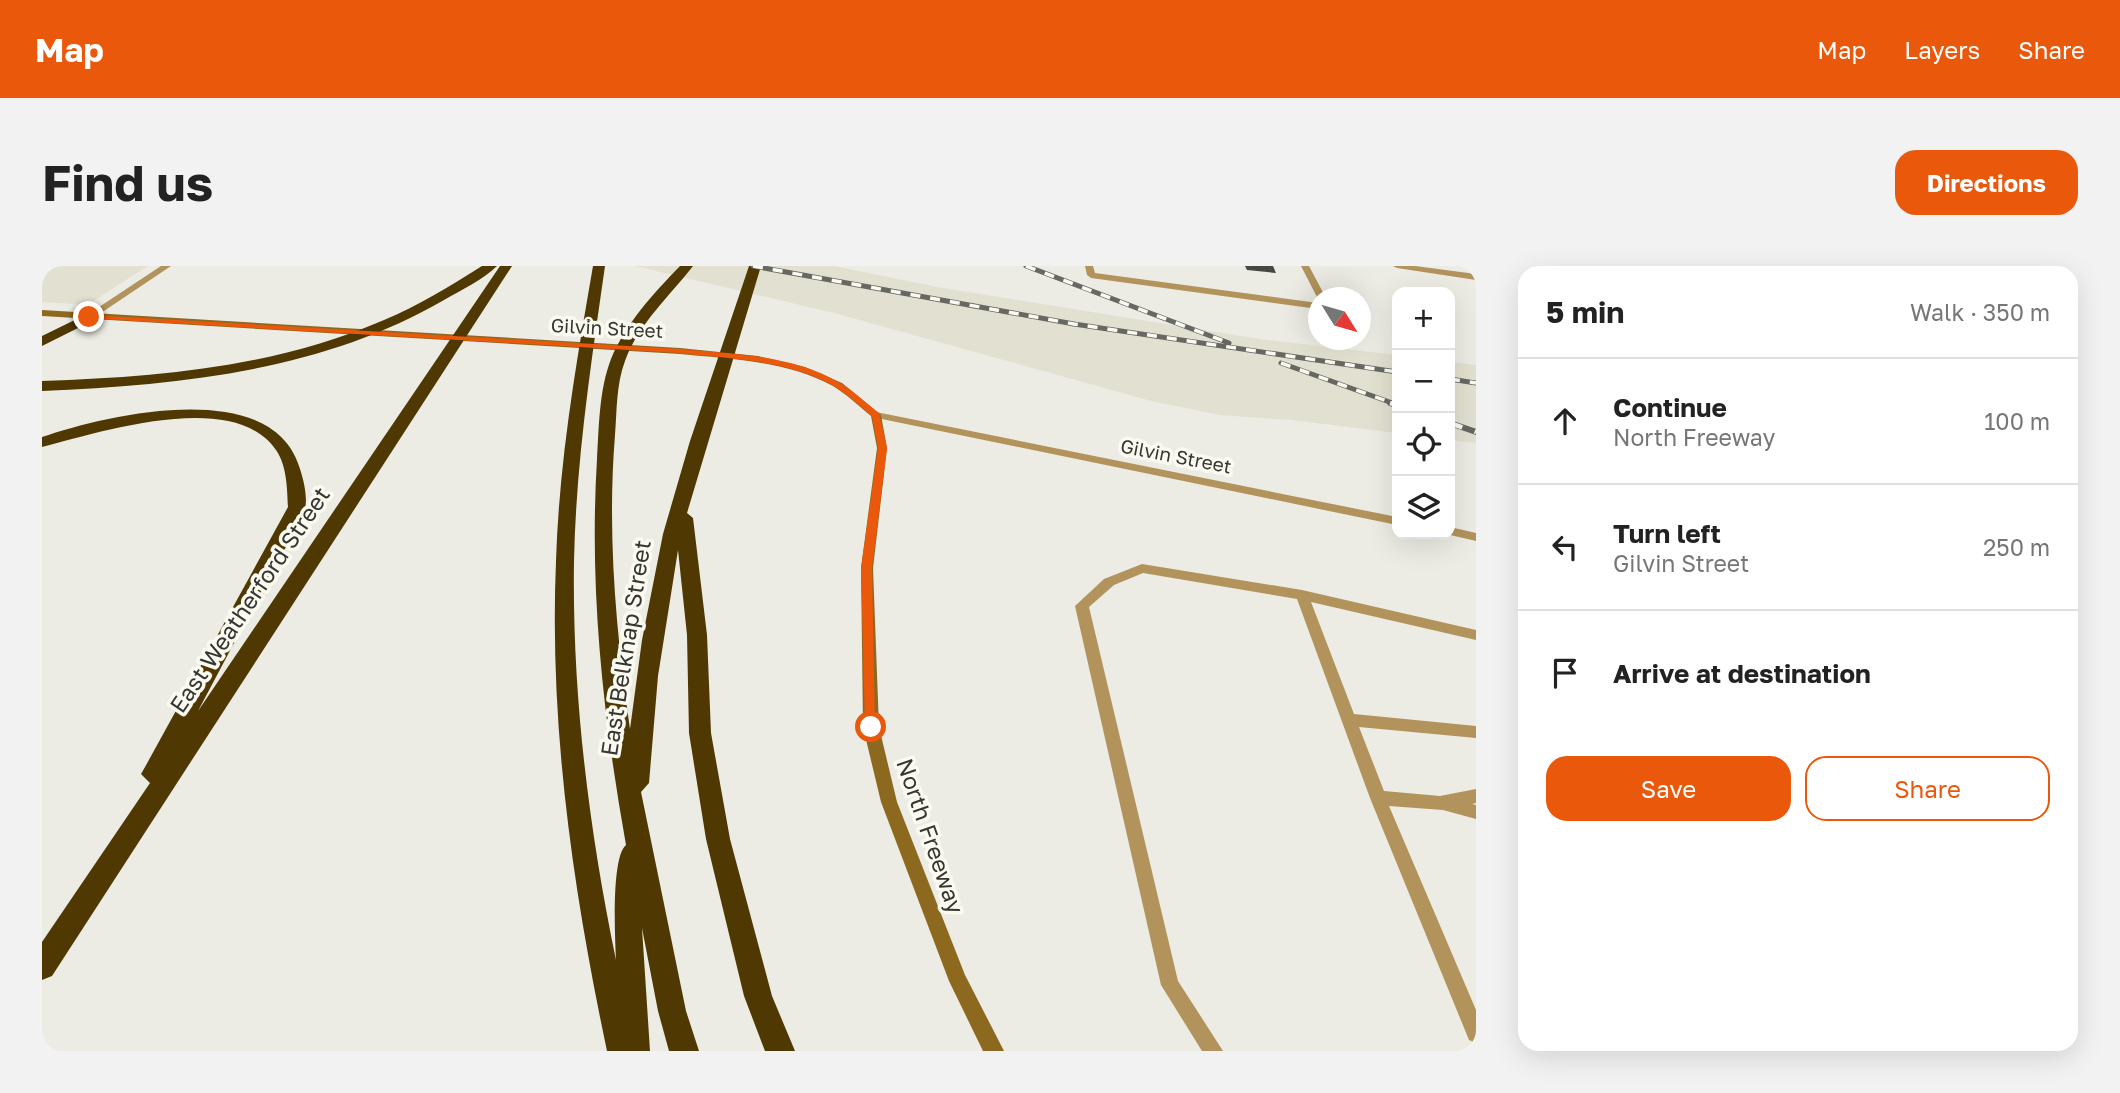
<!DOCTYPE html>
<meta charset="utf-8">
<style>
:root{--surface:#fff;--page:#f2f2f2;--text:#222;--muted:#767676;--line:#e0e0e0;--accent:#ea580c}
body{margin:0;font-family:"Golos Text",sans-serif;background:var(--page);color:var(--text)}
.controls{position:absolute;right:21px;top:21px;display:grid;overflow:hidden;border-radius:14px;box-shadow:0 7px 28px #0002}
.controls button{width:63px;height:63px;display:grid;place-items:center;padding:0;border:0;border-bottom:2px solid var(--line);background:var(--surface);color:var(--text);font:35px sans-serif}
.compass{position:absolute;left:1266px;top:21px;width:63px;height:63px;border-radius:50%;background:var(--surface);box-shadow:0 7px 28px #0002;rotate:127deg}
.stop{position:absolute;width:21px;height:21px;margin:-16px;border:5px solid #ea580c;border-radius:50%;background:#fff}
.stop.end{background:#ea580c;border-color:#fff;box-shadow:0 2px 7px #0008}
.list{margin:0;padding:0;list-style:none}
h2{display:flex;justify-content:space-between;align-items:center;height:91px;margin:0;padding:0 28px;font-size:30px}
h2 small{font-size:23px;font-weight:400;color:var(--muted)}
.list li{display:grid;grid-template-columns:46px 1fr auto;gap:21px;align-items:center;box-sizing:border-box;height:126px;padding:0 28px;border-top:2px solid var(--line)}
.list b{display:block;font-size:26px;white-space:nowrap}
.list p{margin:0;font-size:23px;white-space:nowrap;color:var(--muted)}
.list em{font-size:23px;font-style:normal;color:var(--muted)}
.actions{display:flex;gap:14px;padding:21px 28px}
.actions a{flex:1;padding:16px 0;border:2px solid var(--accent);border-radius:21px;text-align:center;font-size:24px;color:var(--accent)}
.actions .main{background:var(--accent);color:#fff}
.icon{flex:none;width:38px;height:38px;fill:none;stroke:currentColor;stroke-width:2;stroke-linecap:round;stroke-linejoin:round}
.map{position:relative;flex:none;width:1434px;height:785px;overflow:hidden;border-radius:21px}
header{display:flex;align-items:center;gap:42px;box-sizing:border-box;height:98px;padding:0 35px;background:var(--accent);color:#fff}
header strong{font-size:33px}
nav{display:flex;gap:38px;margin-inline-start:auto;font-size:24px}
.intro{display:flex;align-items:center;justify-content:space-between;box-sizing:border-box;height:168px;padding:0 42px}
h1{margin:0;font-size:49px}
.button{padding:18px 32px;border-radius:21px;background:var(--accent);color:#fff;font-size:24px;font-weight:700}
main{display:flex;gap:42px;padding:0 42px}
aside{flex:1;background:var(--surface);border-radius:21px;box-shadow:0 7px 28px #0002}
.map>svg:first-child{display:block}
.built{fill:#e2e1d1}
.building{fill:#454842}
.lines{fill:none;stroke-linecap:round;stroke-linejoin:round}
.lane{fill:#b2935c;fill-rule:evenodd}
.street{fill:#b2935c;fill-rule:evenodd}
.secondary{fill:#8d6920;fill-rule:evenodd}
.highway{fill:#503802;fill-rule:evenodd}
.rail-far1-casing{stroke:#686863;stroke-width:5}
.rail-casing{stroke:#686863;stroke-width:6}
.rail-far1{stroke:#fafaf1;stroke-width:3.5;stroke-dasharray:10;stroke-linecap:butt}
.rail{stroke:#fafaf1;stroke-width:4.5;stroke-dasharray:13;stroke-linecap:butt}
.route{fill:#ea580c}
.labels{text-anchor:middle;stroke-width:7;stroke-linejoin:round;paint-order:stroke}
.far-street-label{font-size:19px;fill:#363632;stroke:#fafaf1}
.street-label{font-size:23px;fill:#363632;stroke:#fafaf1}
</style>
<header>
<strong>Map</strong>
<nav><a>Map</a><a>Layers</a><a>Share</a></nav>
</header>
<div class="intro"><h1>Find us</h1><a class="button">Directions</a></div>
<main>
<div class="map">
<svg width="1434" height="785" viewBox="0 0 1434 785">
<rect width="100%" height="100%" fill="#ecece4"/>
<!-- built -->
<path class="built" d="M0,0H106L45,39L0,36Z
M593,0H792L901,22L1218,73L1355,89V167L1249,154L1177,149L1109,135L792,47Z
M1408,96L1434,99V177L1408,174Z"/>
<!-- building -->
<path class="building" d="M1203,0H1231L1234,7L1205,4Z"/>
<g class="lines">
<!-- lane -->
<path class="lane" d="M1100,298L1260,324L1434,364V374L1269,336L1312,448L1434,460V472L1317,461L1342,525L1398,530L1434,523V537L1430,538L1434,539V553L1401,544L1347,540L1434,744V777L1427,774L1328,532L1255,333L1101,307L1072,319L1047,341L1136,715L1181,785H1160L1119,719L1033,340L1062,313Z"/>
<!-- street -->
<path class="street" d="M119,0H129L50,53L42,51Z
M1043,0H1051L1053,7L1276,37V43L1049,12L1045,9Z
M1259,0H1267L1284,32L1276,33Z
M1351,0H1373L1434,8V14L1355,2Z
M834,146L1355,251V259L830,151V147Z
M1408,261L1434,267V275L1404,268H1408Z"/>
<!-- secondary -->
<path class="secondary" d="M0,44L638,82L716,90L763,101L800,117L839,149L845,182L831,302L837,461L855,536L923,709L962,785H941L907,715L839,536L821,461L819,302L835,182L829,150C817,140 804,128 791,120C744,95 690,93 638,88L0,50Z"/>
<!-- highway -->
<path class="highway" d="M440,0H455C441,14 419,24 402,34C280,105 137,119 0,125V115C116,111 234,101 342,54C376,40 408,20 440,0Z
M458,0H470L10,710L0,714V676L108,517L99,508L103,501L246,241C245,222 245,200 234,184C192,122 56,167 0,181V171C64,149 228,110 257,200C261,211 266,231 263,242C259,261 243,281 233,299C208,347 182,396 156,445Z
M551,0H563C549,98 534,196 532,295C530,429 547,563 574,694C573,672 569,591 584,579C561,450 547,323 555,193C557,161 557,124 569,93C584,57 611,28 638,0H651C627,31 597,57 583,95C574,119 575,145 573,169C565,268 574,366 588,463L600,374L621,268L648,175L707,0H719L645,247L651,252L665,369L669,467L688,573L730,730L753,785H723L702,730L664,573L647,467L645,369L636,284L616,410L607,517L599,526L644,745L657,785H627L616,745L600,662L608,785H565C531,624 507,460 514,295C517,196 534,98 551,0Z
M47,47L52,48V54L0,80V70Z"/>
<!-- rail-far1 casing -->
<g class="rail-far1-casing">
<path id="rail-far1" d="M711,0L1032,58L1355,106
M984,0L1187,77
M1239,97L1353,138
M1408,113L1434,117"/>
</g>
<!-- rail casing -->
<g class="rail-casing">
<path id="rail" d="M1348,137L1355,139
M1408,157L1434,166"/>
</g>
<!-- rail-far1 -->
<use href="#rail-far1" class="rail-far1"/>
<!-- rail -->
<use href="#rail" class="rail"/>
</g>
<!-- route -->
<path class="route" d="M47,49L638,83C692,88 751,89 798,117C812,125 825,138 837,147L845,182L830,302L833,464L829,466L823,461L819,302L836,182L830,150C818,140 805,128 792,120C746,94 690,93 638,87L44,52Z"/>
<g class="labels">
<!-- far-street labels -->
<g class="far-street-label">
<text transform="translate(565 62) rotate(3)" y="7">Gilvin Street</text>
<text transform="translate(1134 190) rotate(11)" y="7">Gilvin Street</text>
</g>
<!-- street labels -->
<g class="street-label">
<text transform="translate(208 334) rotate(-56)" y="8">East Weatherford Street</text>
<text transform="translate(584 382) rotate(-81)" y="8">East Belknap Street</text>
<text transform="translate(888 570) rotate(71)" y="8">North Freeway</text>
</g>
</g>
</svg>
<div class="controls">
<button>+</button>
<button>−</button>
<button><svg class="icon" aria-label="locate" viewBox="0 0 24 24"><circle cx="12" cy="12" r="6"/><path d="M12 2v4M12 18v4M2 12h4M18 12h4"/></svg></button>
<button><svg class="icon" aria-label="layers" viewBox="0 0 24 24"><path d="M12 4l9 5-9 5-9-5zM3 14l9 5 9-5"/></svg></button>
</div>
<svg class="compass" viewBox="-18 -18 36 36"><path d="M0-13l5 13h-10z" fill="#e53935"/><path d="M0 13l5-13h-10z" fill="#767676"/></svg>
<div class="stop" style="left:829px;top:461px"></div>
<div class="stop end" style="left:47px;top:51px"></div>
</div>
<aside>
<h2>5 min<small>Walk · 350 m</small></h2>
<ul class="list">
<li><svg class="icon" aria-label="ahead" viewBox="0 0 24 24"><path d="M12 20V5M6 11l6-6 6 6"/></svg><div><b>Continue</b><p>North Freeway</p></div><em>100 m</em></li>
<li><svg class="icon" aria-label="left" viewBox="0 0 24 24"><path d="M17 20v-9H6M10 6l-5 5 5 5"/></svg><div><b>Turn left</b><p>Gilvin Street</p></div><em>250 m</em></li>
<li><svg class="icon" aria-label="arrive" viewBox="0 0 24 24"><path d="M6 21V4h12l-3 4 3 4H6"/></svg><div><b>Arrive at destination</b></div></li>
</ul>
<div class="actions"><a class="main">Save</a><a>Share</a></div>
</aside>
</main>
